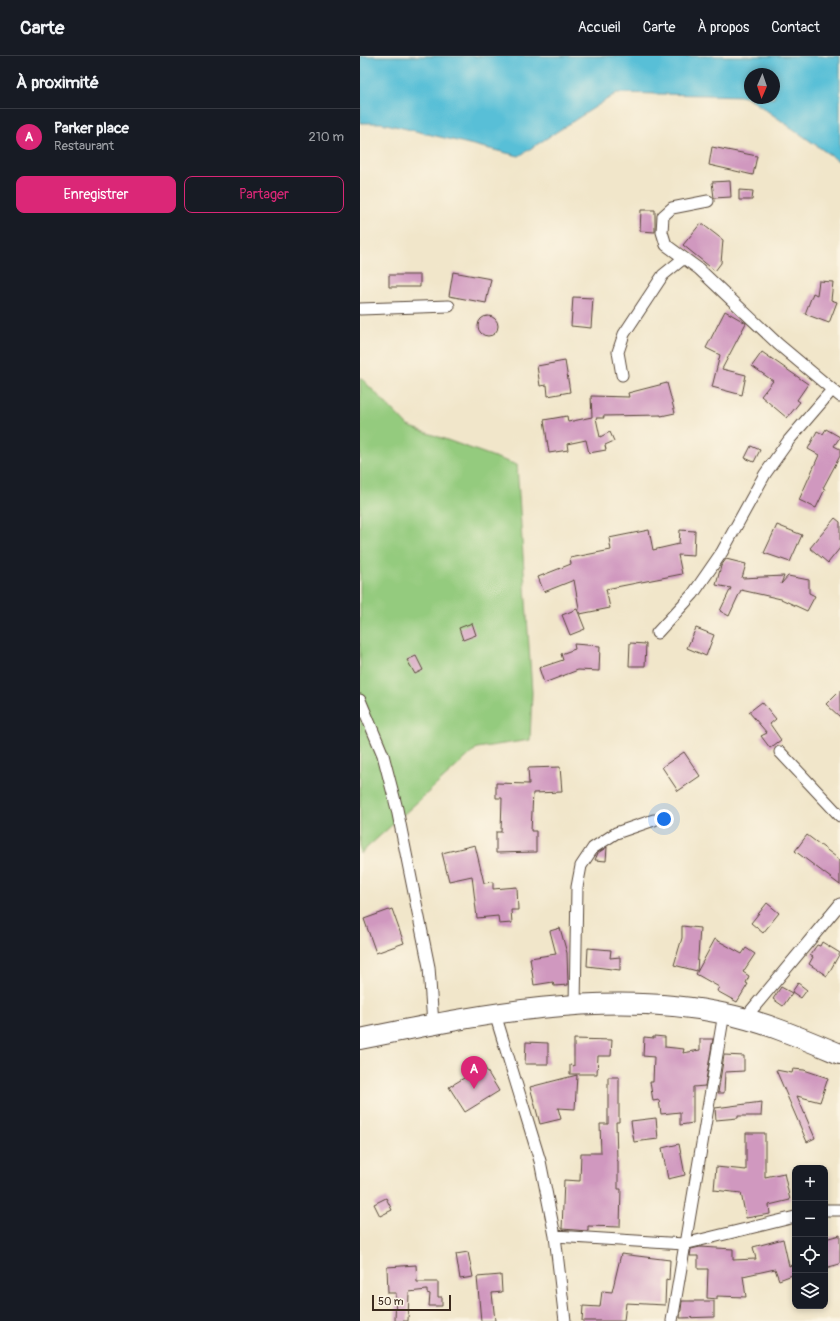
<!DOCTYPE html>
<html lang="fr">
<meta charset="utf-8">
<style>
:root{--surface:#171b24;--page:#242831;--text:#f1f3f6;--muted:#9ea1a6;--line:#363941;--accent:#db2777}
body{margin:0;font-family:Pangolin,sans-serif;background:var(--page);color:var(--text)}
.controls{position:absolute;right:12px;bottom:12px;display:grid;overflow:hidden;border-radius:8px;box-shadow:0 2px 6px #0003}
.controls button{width:36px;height:36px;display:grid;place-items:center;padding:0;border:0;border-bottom:1px solid var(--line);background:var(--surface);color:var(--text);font:20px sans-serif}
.compass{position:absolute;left:384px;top:12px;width:36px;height:36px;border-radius:50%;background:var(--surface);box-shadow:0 2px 6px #0003;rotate:182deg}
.scale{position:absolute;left:12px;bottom:10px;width:79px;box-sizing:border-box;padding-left:4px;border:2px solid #3b2a1e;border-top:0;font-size:11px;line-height:14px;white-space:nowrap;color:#3b2a1e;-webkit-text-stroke:3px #fcf5e5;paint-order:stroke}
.you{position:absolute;left:304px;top:763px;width:14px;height:14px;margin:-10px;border:3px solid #fff;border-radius:50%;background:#1a73e8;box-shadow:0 0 0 6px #1a73e833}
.badge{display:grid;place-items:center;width:26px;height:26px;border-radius:50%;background:var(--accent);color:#fff;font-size:13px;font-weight:700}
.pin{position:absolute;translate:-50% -33px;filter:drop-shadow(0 1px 2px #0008)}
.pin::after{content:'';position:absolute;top:21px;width:14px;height:12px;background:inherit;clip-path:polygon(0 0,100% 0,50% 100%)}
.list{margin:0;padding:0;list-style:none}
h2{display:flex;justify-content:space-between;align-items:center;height:52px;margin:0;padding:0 16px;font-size:17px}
h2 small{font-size:13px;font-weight:400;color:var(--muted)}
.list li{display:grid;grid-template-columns:26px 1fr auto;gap:12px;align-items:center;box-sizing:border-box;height:56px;padding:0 16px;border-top:1px solid var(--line)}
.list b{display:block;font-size:15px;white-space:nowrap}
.list p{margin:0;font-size:13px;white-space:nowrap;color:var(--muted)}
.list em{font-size:13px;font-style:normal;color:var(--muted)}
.actions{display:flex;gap:8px;padding:12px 16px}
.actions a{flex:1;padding:9px 0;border:1px solid var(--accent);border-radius:8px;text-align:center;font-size:14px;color:var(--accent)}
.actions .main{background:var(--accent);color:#fff}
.icon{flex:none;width:22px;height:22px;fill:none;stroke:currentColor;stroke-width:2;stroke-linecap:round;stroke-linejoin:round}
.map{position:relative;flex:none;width:480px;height:1265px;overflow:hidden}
header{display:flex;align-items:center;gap:24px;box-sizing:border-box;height:56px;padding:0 20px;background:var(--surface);border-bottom:1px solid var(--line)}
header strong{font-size:19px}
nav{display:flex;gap:22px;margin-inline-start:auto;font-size:14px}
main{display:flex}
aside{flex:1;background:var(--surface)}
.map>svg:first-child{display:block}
.green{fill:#94cb7e;stroke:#687a4e}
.water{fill:#59bfd7;stroke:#4a747a;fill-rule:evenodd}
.building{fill:#d098bf}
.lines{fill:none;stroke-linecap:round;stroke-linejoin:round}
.street-casing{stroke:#564638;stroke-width:13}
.highway-casing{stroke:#564638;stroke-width:22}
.street{stroke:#fff;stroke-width:11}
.highway{stroke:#fff;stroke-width:20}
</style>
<header>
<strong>Carte</strong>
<nav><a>Accueil</a><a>Carte</a><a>À propos</a><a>Contact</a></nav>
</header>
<main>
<aside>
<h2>À proximité<small></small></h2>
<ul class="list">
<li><span class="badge">A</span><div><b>Parker place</b><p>Restaurant</p></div><em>210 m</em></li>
</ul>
<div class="actions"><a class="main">Enregistrer</a><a>Partager</a></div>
</aside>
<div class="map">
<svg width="480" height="1265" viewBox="0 0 480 1265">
<rect width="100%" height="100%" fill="#fcf5e5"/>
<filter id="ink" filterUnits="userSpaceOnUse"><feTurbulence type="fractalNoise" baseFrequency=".025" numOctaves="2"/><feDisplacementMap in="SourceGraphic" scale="8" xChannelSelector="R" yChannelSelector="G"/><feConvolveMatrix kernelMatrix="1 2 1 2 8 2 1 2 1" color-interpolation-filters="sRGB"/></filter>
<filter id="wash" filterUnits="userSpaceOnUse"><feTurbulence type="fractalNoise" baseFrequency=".012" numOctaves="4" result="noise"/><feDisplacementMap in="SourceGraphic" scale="16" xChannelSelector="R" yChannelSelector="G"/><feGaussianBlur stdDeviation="0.9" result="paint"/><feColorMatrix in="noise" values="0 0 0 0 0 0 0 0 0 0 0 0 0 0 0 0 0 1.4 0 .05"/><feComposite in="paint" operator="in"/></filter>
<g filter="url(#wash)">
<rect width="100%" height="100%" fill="#f1e6ca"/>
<!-- green -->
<path class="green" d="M0,321L48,370L157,409L172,636L170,684L117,692L0,798Z"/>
<!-- water -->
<path class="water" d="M0,0H480V106L386,40L257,37L159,100L22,67H0ZM390,18H414V42H390Z"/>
<g id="blocks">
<!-- building -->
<path class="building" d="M352,91L397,100L393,119L349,109Z
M370,125L371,141L354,142L352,126Z
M379,134L393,135L392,144H379Z
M281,154H295V176L280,175Z
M341,167L363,184L361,207L355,215L323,189Z
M93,216L131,223L126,247L89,240Z
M29,219H60V231H29Z
M459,225L473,226L471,244L477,246L469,267L445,258L453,237L457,239Z
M213,241L233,242L231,272L211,270Z
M365,255L386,267L362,313L386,319L382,339L352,331L360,299L346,292Z
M118 270a10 10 0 1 1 20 0a10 10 0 1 1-20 0Z
M402,296L448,328L437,344L440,346L427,362L401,340L413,325L392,310Z
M205,305L210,336L188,340L187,329L180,330L177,310Z
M307,327L315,357L301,360V359L243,360L244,362H236L240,381L250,376L254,385L245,389L246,394L229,397L226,384L207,388L208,394L189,397L184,364L207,360L208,366L232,361L231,340L269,341L268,337Z
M466,373L480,381L474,390L480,393V400L463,432L465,433L456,452L439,444L459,399L448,393L457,375L463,378Z
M391,390L400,394L394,406L385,402Z
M475,462L480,466V492L468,507L450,492Z
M417,469L442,479L430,506L404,497Z
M289,474L293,494L319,488L320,474L335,475L334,500L318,499L322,518L246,533L250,552L220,558L214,524L184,536L178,521L211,508L210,502L251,494L249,482Z
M366,503L386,508L382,522L424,520L421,528L428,520L449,524V537L455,540L447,555L421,543L381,534L369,560L360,555L371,532L356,529L361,510Z
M217,553L225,573L210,579L202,559Z
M112,567L116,579L103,584L99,572Z
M336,572L354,579L346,600L327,592Z
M270,587L286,588L285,610H269Z
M214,588L240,590L239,615L218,614L184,627L179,612L203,604L201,598L215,593Z
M56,600L63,614L55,618L47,604Z
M480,634V661L466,648Z
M402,646L416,663L410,668L421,684L410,692L401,680L407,677L389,656Z
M324,696L340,720L318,735L302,711Z
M200,711L202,736L173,737L171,775H176V796L136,797V776H141L142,742H136V727L169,728L168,712Z
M447,779L480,804V829L435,795Z
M115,789L124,827L133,826V833L157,831L158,854H151L152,867L139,868L138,860L117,862L112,820L89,825L82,797Z
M247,791L246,805L235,804L238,797Z
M407,847L419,857L403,877L391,867Z
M32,853L44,887L16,897L4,863Z
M322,870L340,872L337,915L314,909L322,882Z
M200,872L207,897L208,929L194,930L193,926L174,929L170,902L196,898L190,875Z
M355,883L382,898L386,892L395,898L383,916L389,920L386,927L388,928L377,946L357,935L359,931L336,918Z
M462,886L480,897L467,920L449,908L453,901L450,899L457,889L460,890Z
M228,892L251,894L250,902L260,901V914L227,910Z
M438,927L447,934L441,942L432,936Z
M421,931L432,937L423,950L413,943Z
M294,980L305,981V991L324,993L323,997L340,994V983H353L345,1030L333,1031V1067L320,1069V1056L301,1058L299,1044L293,1045L290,1026H293L294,1001L283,1000L284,981L294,982Z
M214,983L252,984L251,1000H238L237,1018H210V1009L214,1010Z
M166,986L188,987V1008H165Z
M364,999L384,1000V1015L365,1016L364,1037H358Z
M124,1010L139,1035L105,1056L89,1031Z
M433,1013L444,1014L468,1022L460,1046L437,1040L455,1082L447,1086L416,1014L432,1017Z
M217,1019L215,1053L198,1052L201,1063L180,1068L170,1031Z
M248,1021H259V1066H256L257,1104L258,1105V1133H261L260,1171L228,1170V1175L202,1173L204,1124L220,1125L221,1097H241L240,1068H248Z
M402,1046L401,1060H378V1062L356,1064L355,1052Z
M296,1062L298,1083L274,1086L271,1065Z
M386,1077H405V1121L424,1117L430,1144L409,1149L410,1158L386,1162L381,1137L354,1134L356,1111L386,1114Z
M319,1088L325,1119L308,1123L302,1092Z
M26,1142L32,1154L20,1160L14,1148Z
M480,1179V1208L465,1212V1183Z
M423,1183L429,1210L435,1208V1218L419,1224L415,1213L383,1220L386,1241L357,1240V1243L347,1242L348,1213H338V1200H330L331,1193L340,1191L373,1193V1204L396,1203L393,1191Z
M108,1196L113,1221L100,1223L96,1198Z
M261,1198L310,1204L309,1224L306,1223L305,1249L266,1247L264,1265H222L223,1250L240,1251L242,1235L252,1236Z
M56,1209L57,1226H78V1241H82V1250H69L70,1238L67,1237V1234L49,1236L48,1265H35L36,1237H28L27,1211Z
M141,1219L142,1236L132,1237L135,1265H121L117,1221Z
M322,1245H354V1261L320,1262Z"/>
</g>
</g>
<g filter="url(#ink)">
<use href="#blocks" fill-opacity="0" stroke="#564638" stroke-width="1"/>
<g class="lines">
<!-- street casing -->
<g class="street-casing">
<path id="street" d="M348,145L312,152L303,160L302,176L306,189L339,213L418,288L480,340
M0,253L89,250
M262,319L258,296L264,278L303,219L324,202
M297,577L333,538L362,496L405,418L429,384L472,334
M0,644L23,699L37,753L69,911L73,968
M420,696L480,760
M215,949L217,831L221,810L233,792L256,777L294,764
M135,958L180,1105L195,1180L205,1265
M385,962L480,848
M465,1154H480
M195,1180L324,1188L435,1161
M312,1265L364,957"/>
</g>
<!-- highway casing -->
<g class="highway-casing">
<path id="highway" d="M0,983C116,959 248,932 366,958C405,966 444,983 480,998"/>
</g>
<!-- street -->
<use href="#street" class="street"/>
<!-- highway -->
<use href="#highway" class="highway"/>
</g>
</g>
</svg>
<div class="controls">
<button>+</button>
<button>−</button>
<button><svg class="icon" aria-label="locate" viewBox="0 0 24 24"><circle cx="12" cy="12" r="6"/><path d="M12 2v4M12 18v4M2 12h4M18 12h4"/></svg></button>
<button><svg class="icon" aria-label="layers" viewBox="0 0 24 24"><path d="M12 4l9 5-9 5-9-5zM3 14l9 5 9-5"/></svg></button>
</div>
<svg class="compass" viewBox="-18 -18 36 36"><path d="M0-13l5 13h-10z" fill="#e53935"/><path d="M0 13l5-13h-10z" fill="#9ea1a6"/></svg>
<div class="scale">50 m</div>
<div class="you"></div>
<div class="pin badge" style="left:114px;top:1033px">A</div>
</div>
</main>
